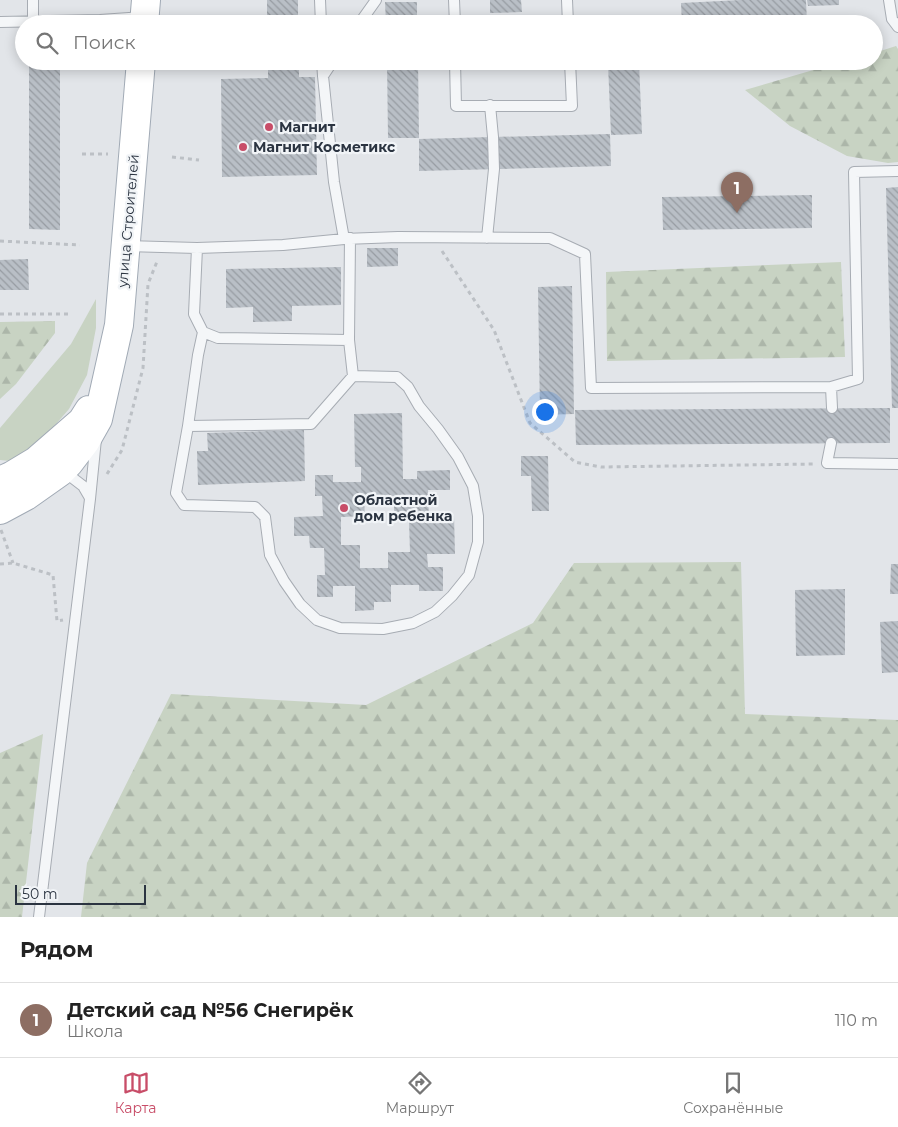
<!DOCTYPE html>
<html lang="ru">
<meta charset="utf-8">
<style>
:root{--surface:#fff;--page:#f2f2f2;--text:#222;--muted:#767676;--line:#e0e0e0;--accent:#c84d68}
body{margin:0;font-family:Montserrat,sans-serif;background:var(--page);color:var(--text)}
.scale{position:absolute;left:15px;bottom:12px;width:131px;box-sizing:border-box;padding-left:5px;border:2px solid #2b3441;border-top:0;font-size:14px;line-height:18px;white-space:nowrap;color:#2b3441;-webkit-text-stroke:4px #f1f4f7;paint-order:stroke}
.you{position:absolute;left:544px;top:411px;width:18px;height:18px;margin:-12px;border:4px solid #fff;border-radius:50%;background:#1a73e8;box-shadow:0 0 0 8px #1a73e833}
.badge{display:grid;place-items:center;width:32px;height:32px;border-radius:50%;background:var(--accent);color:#fff;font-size:16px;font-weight:700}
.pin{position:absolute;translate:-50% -41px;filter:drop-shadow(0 1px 2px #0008)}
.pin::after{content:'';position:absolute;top:26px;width:18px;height:15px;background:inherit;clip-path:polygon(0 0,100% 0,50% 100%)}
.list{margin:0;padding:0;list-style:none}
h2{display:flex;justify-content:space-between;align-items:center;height:65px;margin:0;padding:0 20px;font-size:21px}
h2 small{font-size:16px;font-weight:400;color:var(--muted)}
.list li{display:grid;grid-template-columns:32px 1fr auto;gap:15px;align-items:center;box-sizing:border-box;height:75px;padding:0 20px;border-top:1px solid var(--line)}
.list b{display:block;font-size:19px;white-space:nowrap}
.list p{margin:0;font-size:16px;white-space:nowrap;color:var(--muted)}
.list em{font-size:16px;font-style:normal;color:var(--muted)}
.icon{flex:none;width:28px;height:28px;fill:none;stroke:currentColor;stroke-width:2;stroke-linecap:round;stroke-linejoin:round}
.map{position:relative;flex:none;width:898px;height:917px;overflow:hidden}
.search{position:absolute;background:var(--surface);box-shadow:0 2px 12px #0003;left:15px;right:15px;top:15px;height:55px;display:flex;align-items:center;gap:12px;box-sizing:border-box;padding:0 18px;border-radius:28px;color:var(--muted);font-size:19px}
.sheet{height:140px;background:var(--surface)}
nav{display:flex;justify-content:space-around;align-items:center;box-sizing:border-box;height:70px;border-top:1px solid var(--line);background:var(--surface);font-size:14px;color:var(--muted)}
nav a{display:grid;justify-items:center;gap:2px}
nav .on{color:var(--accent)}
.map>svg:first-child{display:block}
.grass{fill:#c8d3c3}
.forest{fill:url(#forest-firs)}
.building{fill:url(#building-back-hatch);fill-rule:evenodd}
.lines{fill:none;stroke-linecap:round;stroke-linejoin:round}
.service-casing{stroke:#a7acb3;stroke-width:12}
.primary-casing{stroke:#a1aab5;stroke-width:30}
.path{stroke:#bcc0c5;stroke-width:3;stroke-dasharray:4 4;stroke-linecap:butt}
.service{stroke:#f4f6f8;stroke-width:10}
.primary{stroke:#fff;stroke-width:28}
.poi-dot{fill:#c84d68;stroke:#f1f4f7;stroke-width:2}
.labels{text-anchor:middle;stroke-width:4.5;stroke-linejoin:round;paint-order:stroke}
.poi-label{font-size:14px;font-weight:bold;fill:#2b3441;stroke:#f1f4f7;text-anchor:start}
.street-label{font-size:14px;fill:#2b3441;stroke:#f1f4f7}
</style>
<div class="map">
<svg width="898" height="917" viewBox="0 0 898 917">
<defs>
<pattern id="forest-firs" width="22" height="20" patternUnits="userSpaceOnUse" patternTransform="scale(1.25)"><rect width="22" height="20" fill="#c8d3c3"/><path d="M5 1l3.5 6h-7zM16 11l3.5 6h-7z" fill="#acb6a9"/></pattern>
<pattern id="building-back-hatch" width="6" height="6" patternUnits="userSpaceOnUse" patternTransform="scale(1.25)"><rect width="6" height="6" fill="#b9bfc6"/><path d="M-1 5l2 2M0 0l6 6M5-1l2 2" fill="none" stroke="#979ca2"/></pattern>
</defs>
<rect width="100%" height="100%" fill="#e2e5e9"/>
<!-- grass -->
<path class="grass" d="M96,299V328L87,375L69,409L43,439L10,461L0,460V428L71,344Z"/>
<!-- forest -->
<path class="forest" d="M896,46L898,49V162L888,163L847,156L790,126L745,90L844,61H874V53Z
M841,262L845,357L607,361L606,272Z
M55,321V333L16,384L0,399V322Z
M741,562L745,714L898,720V917H81L87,863L171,694L366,705L533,623L574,563Z
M43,734L22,917H0V753Z"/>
<!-- building -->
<path class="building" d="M267,0H298V24H267Z
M490,0H521L522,12L490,13Z
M741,0H806L807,24H682L681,3Z
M807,0H839V5L808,6Z
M385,2H417V24H386Z
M29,61H60V230L29,229Z
M268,61H299V77H315L317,175L222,177L221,79L268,78Z
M387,61H418L419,138H388Z
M639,62L642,134L611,135L608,64Z
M610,134L611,166L419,171V139Z
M898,187V408H892L886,188Z
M812,195V228L663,230L662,197Z
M367,248H398V266L367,267Z
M28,259L29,290H0V260Z
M341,267V305L292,306V321L253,322V307L226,308V269Z
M572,286L574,414L540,415L538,287Z
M890,408V443L576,445L575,410Z
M402,413L403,479H417V471L450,470V490H428L429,516H454L455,554H427L428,567H443V591H419V585H391V602H374V610L355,611V586H333V597H317V575H325L324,548H310L309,536H294V517L323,516L322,496H315V475H333V482H361V467H355L354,414ZM394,500V522H409L410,552H388V568H360V545H341V517L365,516L364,501Z
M304,430L305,481L198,485L197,451H208L207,433Z
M521,456H548L549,511H532L531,476H521Z
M891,564H898V594H890Z
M845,589V655L796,656L795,590Z
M898,621V672L882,673L880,622Z"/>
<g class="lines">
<!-- service casing -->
<g class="service-casing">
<path id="service" d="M33,0V21
M320,0L321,24
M454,0L455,24
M567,0L568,24
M889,0L892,19L898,27
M0,22L100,20L144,17
M359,24L376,0
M322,61L323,76L334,182L344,239
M455,61L456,106H572L570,61
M323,76L333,61
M487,238L494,169L493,137L490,105
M126,246L197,248L283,245L344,239L398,237L550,238L585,254L591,388L831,387L858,379L854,172L898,171
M197,248L194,314L203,332L218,338L349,340L353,376L311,424L188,426L198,355L203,332
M349,340L350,238
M831,387L832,408
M188,426L176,493L184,505L255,507L265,517L270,555L284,581L300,604L317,620L340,628L383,629L413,623L435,612L452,596L469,575L478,542V516L473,486L458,457L438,429L419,406L408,387L397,377L353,376
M831,443L827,463L898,464
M61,472L70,476L83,486L90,498
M39,917L90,499L96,439"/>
</g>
<!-- primary casing -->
<g class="primary-casing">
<path id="primary" d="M144,24L146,0
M0,481L11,476L36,461L82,421L89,410
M0,510L26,496L60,472L69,463L85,442L98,419L119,325L141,61"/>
</g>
<!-- path -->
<path class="path" d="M82,154H108
M172,157L199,160
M0,241L80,245
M442,251L494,330L530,423L575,462L601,467L814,464
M0,314H68
M107,474L122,450L143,368L148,284L158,259
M1,530L13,563
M0,564L13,563L53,575L57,621L63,620"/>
<!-- service -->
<use href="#service" class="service"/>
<!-- primary -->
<use href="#primary" class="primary"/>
</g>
<!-- markers -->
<g class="poi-dot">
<circle cx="269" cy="127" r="5"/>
<circle cx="243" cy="147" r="5"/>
<circle cx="344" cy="508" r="5"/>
</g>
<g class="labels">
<!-- poi labels -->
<g class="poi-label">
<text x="279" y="132">Магнит</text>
<text x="253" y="152">Магнит Косметикс</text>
<text x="354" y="505">Областной<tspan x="354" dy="16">дом ребенка</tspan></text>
</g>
<!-- street labels -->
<g class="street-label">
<text transform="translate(128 221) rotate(-85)" y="5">улица Строителей</text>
</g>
</g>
</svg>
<div class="scale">50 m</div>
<div class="you"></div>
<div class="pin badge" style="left:737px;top:213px;background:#8d6e63">1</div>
<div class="search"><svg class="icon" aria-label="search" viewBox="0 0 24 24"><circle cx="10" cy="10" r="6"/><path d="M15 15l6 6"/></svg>Поиск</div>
</div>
<section class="sheet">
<h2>Рядом<small></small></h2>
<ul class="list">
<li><span class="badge" style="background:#8d6e63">1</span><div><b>Детский сад №56 Снегирёк</b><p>Школа</p></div><em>110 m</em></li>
</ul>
</section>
<nav>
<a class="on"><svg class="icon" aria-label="map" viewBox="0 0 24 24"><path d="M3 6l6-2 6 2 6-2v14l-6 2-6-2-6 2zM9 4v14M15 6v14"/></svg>Карта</a>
<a><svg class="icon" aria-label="directions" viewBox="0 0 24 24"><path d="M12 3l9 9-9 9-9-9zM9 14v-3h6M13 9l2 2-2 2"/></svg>Маршрут</a>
<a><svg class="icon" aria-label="saved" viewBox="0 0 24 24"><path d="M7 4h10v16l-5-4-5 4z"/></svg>Сохранённые</a>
</nav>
